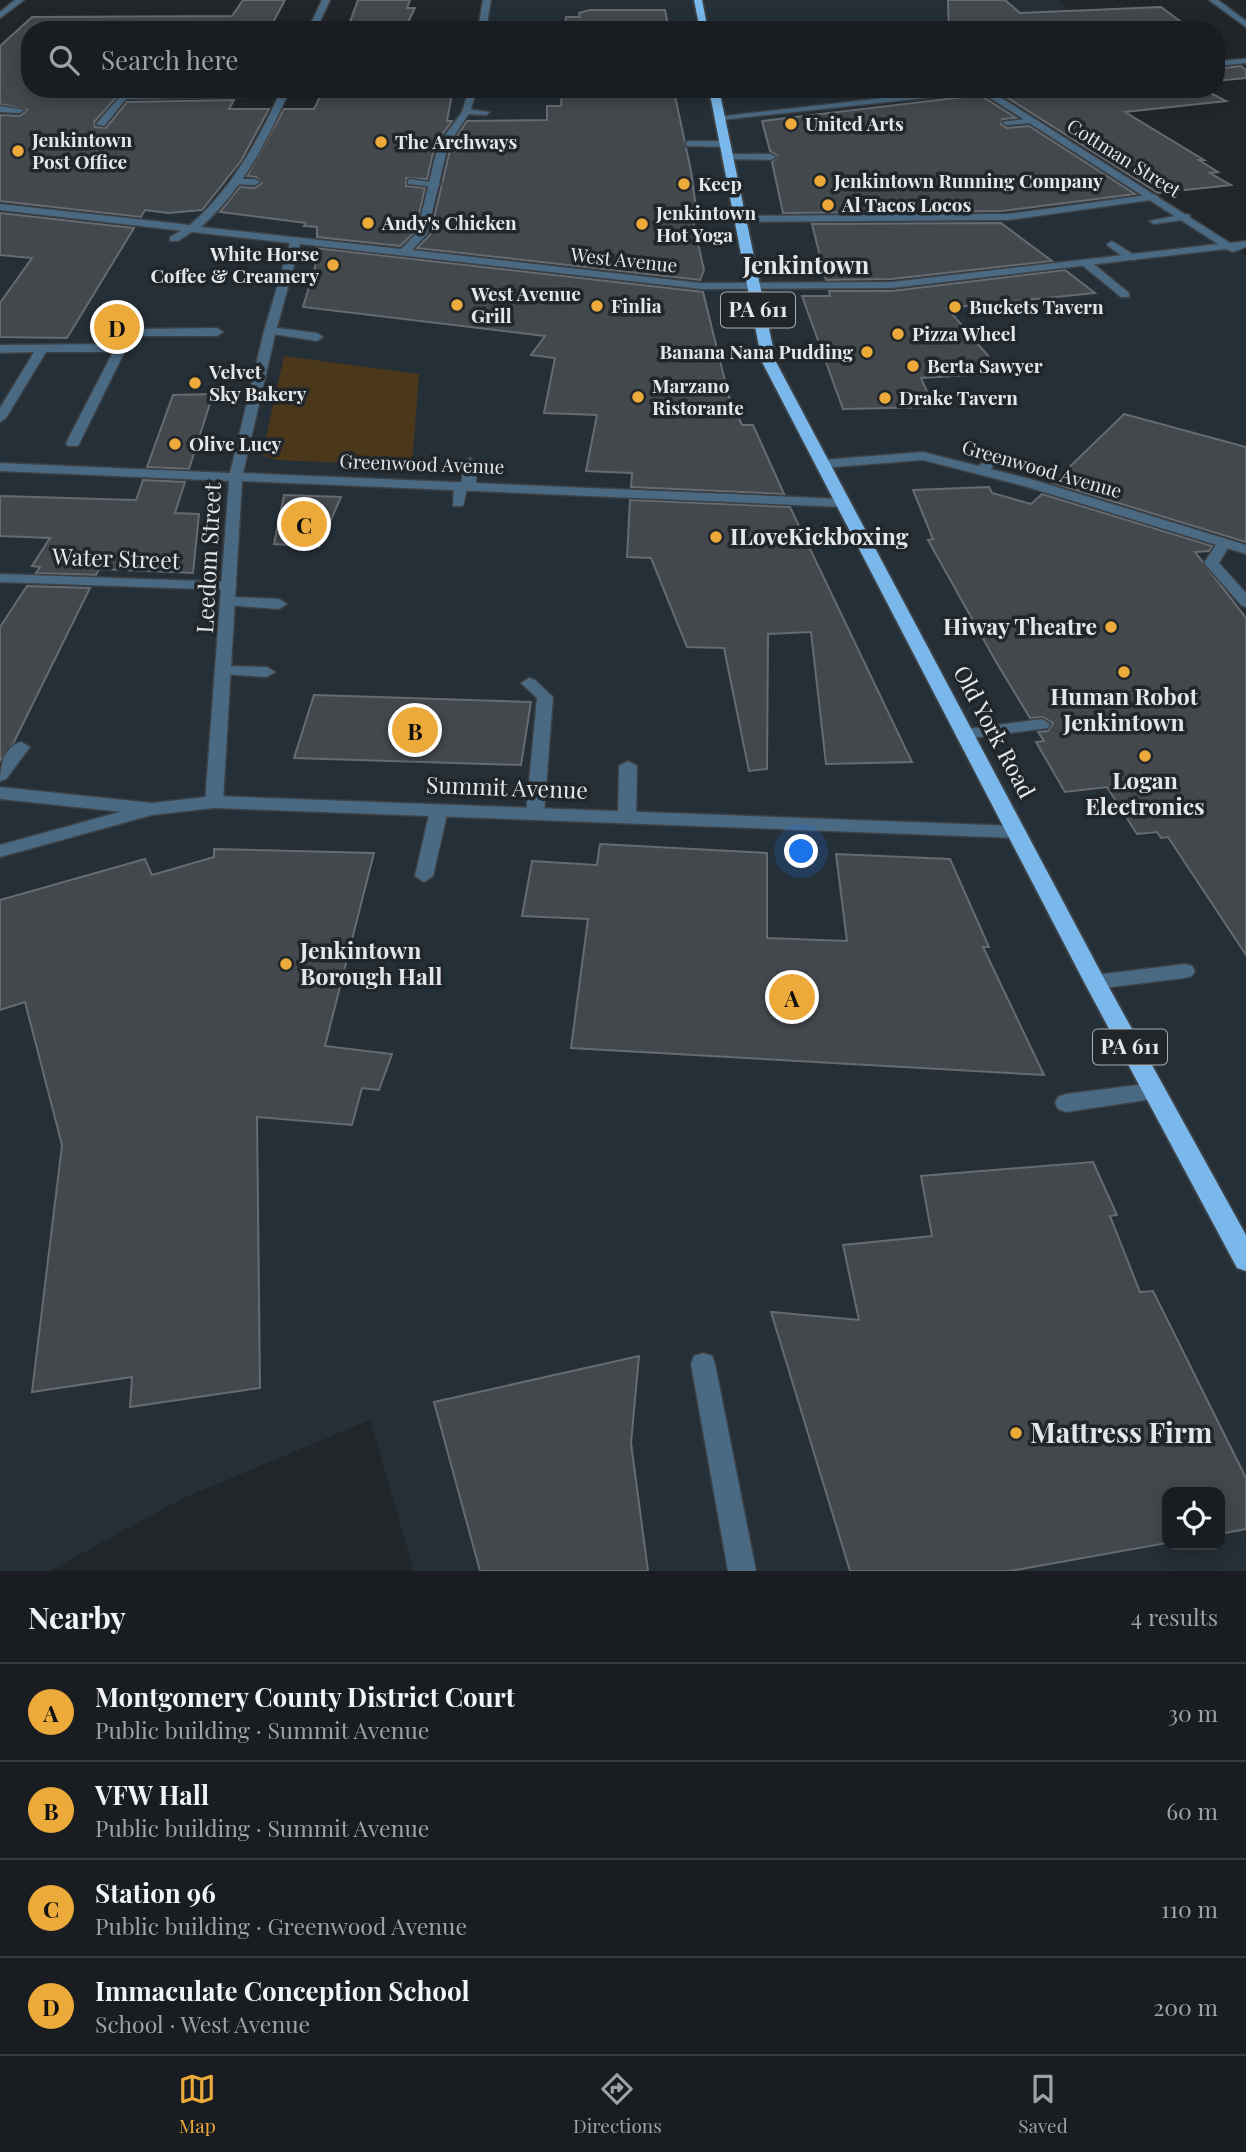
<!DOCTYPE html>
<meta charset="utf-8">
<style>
:root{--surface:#191c20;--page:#222529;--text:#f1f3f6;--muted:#9fa1a5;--line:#373a3e;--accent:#ebaa39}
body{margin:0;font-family:"Playfair Display",serif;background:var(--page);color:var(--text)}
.controls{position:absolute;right:21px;bottom:21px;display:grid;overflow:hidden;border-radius:14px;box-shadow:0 4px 18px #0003}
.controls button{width:63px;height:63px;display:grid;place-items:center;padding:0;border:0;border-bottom:2px solid var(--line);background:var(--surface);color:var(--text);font:35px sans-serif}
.you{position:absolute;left:802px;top:852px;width:24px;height:24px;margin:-18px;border:5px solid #fff;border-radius:50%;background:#1a73e8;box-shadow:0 0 0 10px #1a73e833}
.badge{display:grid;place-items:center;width:46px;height:46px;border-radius:50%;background:var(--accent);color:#111;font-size:23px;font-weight:700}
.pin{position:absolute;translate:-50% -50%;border:4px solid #fff;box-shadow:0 2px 7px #0006}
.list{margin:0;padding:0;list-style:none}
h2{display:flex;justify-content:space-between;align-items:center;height:91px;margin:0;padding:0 28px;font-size:30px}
h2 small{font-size:23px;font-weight:400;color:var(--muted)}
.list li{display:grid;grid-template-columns:46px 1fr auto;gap:21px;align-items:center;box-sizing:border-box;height:98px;padding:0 28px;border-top:2px solid var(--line)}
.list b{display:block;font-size:26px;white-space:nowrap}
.list p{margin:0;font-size:23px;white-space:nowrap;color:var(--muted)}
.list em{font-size:23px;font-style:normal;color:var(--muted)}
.icon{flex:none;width:38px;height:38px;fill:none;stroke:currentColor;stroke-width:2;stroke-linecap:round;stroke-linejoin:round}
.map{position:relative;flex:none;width:1246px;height:1571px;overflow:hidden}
.search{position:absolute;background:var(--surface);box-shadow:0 4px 18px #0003;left:21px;right:21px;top:21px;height:77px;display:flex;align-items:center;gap:18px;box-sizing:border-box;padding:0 24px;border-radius:28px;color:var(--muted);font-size:26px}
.sheet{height:483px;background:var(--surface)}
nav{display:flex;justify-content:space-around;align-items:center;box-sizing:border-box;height:98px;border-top:2px solid var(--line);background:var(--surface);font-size:19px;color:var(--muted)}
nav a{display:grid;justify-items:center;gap:4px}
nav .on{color:var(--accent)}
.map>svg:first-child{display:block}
.built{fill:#252f38;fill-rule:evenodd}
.green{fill:#4b381a}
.building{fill:#43484d;stroke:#656b70;stroke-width:2}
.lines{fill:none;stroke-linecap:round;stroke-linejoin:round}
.service-casing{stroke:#3c4145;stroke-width:3}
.minor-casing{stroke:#3c4145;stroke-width:3}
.tertiary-casing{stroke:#3c4145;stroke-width:3}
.trunk-casing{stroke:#3c4145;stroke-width:4}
.service{fill:#4a6982;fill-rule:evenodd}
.minor{fill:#4a6982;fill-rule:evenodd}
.tertiary{fill:#4a6982;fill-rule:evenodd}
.trunk{fill:#7ab8eb;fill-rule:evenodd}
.poi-dot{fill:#ebaa39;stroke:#21262a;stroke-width:2.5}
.labels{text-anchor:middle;stroke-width:7;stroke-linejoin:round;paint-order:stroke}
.far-poi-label{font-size:19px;font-weight:bold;fill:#e3e7ea;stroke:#21262a;text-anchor:start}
.far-street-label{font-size:19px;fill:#e3e7ea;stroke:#21262a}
.shield{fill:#21262a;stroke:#a9adb0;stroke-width:2}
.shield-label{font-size:21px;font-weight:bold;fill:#e3e7ea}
.poi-label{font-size:23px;font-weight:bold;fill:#e3e7ea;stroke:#21262a;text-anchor:start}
.street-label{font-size:23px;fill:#e3e7ea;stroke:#21262a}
.far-district-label{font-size:24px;font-weight:bold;fill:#e3e7ea;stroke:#21262a}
.near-poi-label{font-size:28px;font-weight:bold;fill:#e3e7ea;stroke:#21262a;text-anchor:start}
</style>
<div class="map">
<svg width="1246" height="1571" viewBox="0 0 1246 1571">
<rect width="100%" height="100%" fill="#21262a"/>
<!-- built -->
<path class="built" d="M487,0H1057L1092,30H482Z
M420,89H989L985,90L1246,255V1571H414L370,1420L181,1499L50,1571H0V185L27,163L234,182L321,184ZM1167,1492H1220V1545H1167Z"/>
<!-- green -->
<path class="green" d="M284,356L419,374L412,466L276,460L262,455Z"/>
<!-- building -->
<path class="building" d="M243,0H285L269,30H30V89H214L123,90L94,122L95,127L106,128L127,102L234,100L229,109H269L241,161L202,210L168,213L145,210L141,217L0,201V115L20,116L27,110L0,104V46L32,17L232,16Z
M358,0H410L407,8H415L407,24H465L464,30H347Z
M948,0H1005L1020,13L1161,7L1192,30H949Z
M590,10H665L669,30H565L566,17H580L579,13Z
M1241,66L1246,70V78L1216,81V69Z
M324,89H453L447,121H452L435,144L427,179L406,178V186L425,188L415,232L400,246L317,237V227L304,226L306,223L220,212L240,187L255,188L262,183L256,177L247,176L284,109H314Z
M562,89H678L674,91L691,171L697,216H692L704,270L700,280L417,248L430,235L450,150L464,151L471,146L465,140L455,139L467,121L547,120V106H561Z
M1203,89L1226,101L1125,112L1204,160H1199L1218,172L1210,173L1231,185L1158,193L995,90Z
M980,95L1016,118L1002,119L1001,124L1007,128L1029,126L1135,194L1002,211L783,213L772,162L778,156L770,151L762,121Z
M0,213L134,228L67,338L0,337V303L32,258L0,255Z
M1001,223L1052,261L892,279L826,280L812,224Z
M316,248L703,292L729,397L742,425H753L784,494L631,487L632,473L586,471L597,415L544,413L555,358L531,355L545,336L303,307L315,267Z
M1065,270L1095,293L947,308L1003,373L921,378L934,407L843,409L802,296H830L829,291H892Z
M213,394L189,469L147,467L173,395Z
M1124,414L1246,447V542L1053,483Z
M143,480L185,482L175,513L199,514L193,573L99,569L96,575L36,573L40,567L32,566L50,538L0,536V496L136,500Z
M989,487L992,493L1031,504L1042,494L1212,546L1209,551L1195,552L1246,618V955L1168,837L1161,838L1157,832L1137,834L1107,787L1065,792L1036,742L1044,741L1038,732L1048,731L1053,723L1043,717L1030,718L995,660L928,540L933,539L913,490Z
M284,495L341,497L319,547L274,544Z
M630,500L790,507L912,762L826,764L811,632L768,634L767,769L749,771L724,648L687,647L651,558L627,557Z
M27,586L90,588L14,742L0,761V627Z
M314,695L531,702L521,765L294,758Z
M600,844L767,853V938L847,941L836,854L950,859L989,947H983L1044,1075L571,1048L588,919L522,916L532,861L597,865Z
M214,849L374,853L325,1046L392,1054L379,1090L362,1088L352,1125L257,1117L260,1388L130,1407L132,1377L32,1392L62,1145L25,1002L0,1010V900L145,859L152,875L214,857Z
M1093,1162L1117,1215L1110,1216L1140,1292L1153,1291L1246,1478V1529L1220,1534V1492H1167V1543L1010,1571H850L771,1312L859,1320L843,1245L932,1236L921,1176Z
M639,1356L631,1443L648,1571H480L434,1402Z"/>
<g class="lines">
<!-- service casing -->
<g class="service-casing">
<path id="service" d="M284,91L287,96L126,99L104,126L96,124L123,93Z
M0,106L24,110L20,113L0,112Z
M466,109L490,112L486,115L463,114Z
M1034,118L1031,123L1007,125L1002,122Z
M689,141H726L731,144L726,147L686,146V142Z
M443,142H464L469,145L464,148L440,147L438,145Z
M729,154H771L776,157L771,160L726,159L724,157Z
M234,179H255L260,182L255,185L231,184V180Z
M411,179L441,184L436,187L408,184V180Z
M1154,194L1159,197L1158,199L1008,220L740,222L735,219L740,216L1008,214Z
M1186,214L1190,215V219L1154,224L1149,221Z
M189,226L198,228L178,241H170V237Z
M1112,241L1136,256V260H1128L1108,246L1107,244Z
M1082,261H1090L1129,293V297H1121L1082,265Z
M133,321L139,324L136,329L217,328L223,332L217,336H133L128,345L130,348L125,351L78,446H68L66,443L113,352H46L6,418L0,422V408L34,352L0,353V345L117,344L127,324Z
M270,327L317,333L323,337L317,341L266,333V329Z
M994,454L1001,458L987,473H977V467Z
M470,458L477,462L476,485L467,489L463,506H453L454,485L462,481L463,462Z
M1224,539L1231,543L1219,563L1246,593V607L1241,605L1204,563L1219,540Z
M0,574L230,582L237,586L230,590L0,582Z
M230,597L279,599L287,604L279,609L225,605L222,602Z
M224,666L267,667L275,672L267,677L218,674L216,671Z
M529,678L535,680L553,697L544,814L535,820L526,814L537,698L521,683Z
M1042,719L1050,724L1048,728L966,739L958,734L966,729Z
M21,742L30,747L6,779L0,781C0,766 4,746 21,742Z
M628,761L637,766L636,817L627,823L618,817L619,766Z
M439,804L448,810L433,876L424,882L415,876L430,810Z
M1185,964L1192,966L1195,971L1192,976L1185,978L1095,989L1088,987L1085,982L1088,977L1095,975Z
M1153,1083L1161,1085L1164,1091L1161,1097L1153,1099L1066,1112L1058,1109L1055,1103L1058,1097L1066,1094Z
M703,1353L712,1356L715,1364L756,1571H728L691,1364L694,1356Z"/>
</g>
<!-- minor casing -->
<g class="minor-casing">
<path id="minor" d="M15,0H24L0,18V12Z
M322,0H330L316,30H308Z
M483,0H491L486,30H478Z
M1209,0H1218L1246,21V27Z
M1246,59V63L1216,66V61Z
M282,89H290C268,139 243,190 201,227L401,249L417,233L438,145L462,112L469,89H477L470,112L448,145L427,234L412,250L701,283L892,282L1218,244L981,92L720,120L716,117L962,89H993L991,91L1230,243L1246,241V247L1233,252L1226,249L892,288L701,289L300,244L276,331L243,473L842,499L849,503L842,507L242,481L223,802L214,808L205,802L229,481L0,471V463L230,473L264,331L290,243L0,210V204L190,225C233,188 258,140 282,89Z
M923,452L1034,480L1246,545V554L1024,486L923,460L822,468L815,464L822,460Z
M0,787L152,803L161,809L152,815L0,799Z"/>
</g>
<!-- tertiary casing -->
<g class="tertiary-casing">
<path id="tertiary" d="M214,796L1017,826L1026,832L1017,838L214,808L152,815L0,857V845L152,803Z"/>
</g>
<!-- trunk casing -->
<g class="trunk-casing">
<path id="trunk" d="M694,0H702L708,30H700Z
M709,89H719L776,362L1106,982L1246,1235V1271L1237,1268L1084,982L762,362Z"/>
</g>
<!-- service -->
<use href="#service" class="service"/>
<!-- minor -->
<use href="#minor" class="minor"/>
<!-- tertiary -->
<use href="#tertiary" class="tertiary"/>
<!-- trunk -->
<use href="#trunk" class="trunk"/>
</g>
<!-- markers -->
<g class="poi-dot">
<circle cx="791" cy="124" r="7"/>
<circle cx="381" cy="142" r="7"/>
<circle cx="18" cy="151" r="7"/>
<circle cx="820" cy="181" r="7"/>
<circle cx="684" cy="184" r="7"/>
<circle cx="828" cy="205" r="7"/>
<circle cx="368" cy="223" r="7"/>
<circle cx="642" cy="224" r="7"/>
<circle cx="333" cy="265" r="7"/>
<circle cx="457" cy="305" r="7"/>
<circle cx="597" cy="306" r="7"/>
<circle cx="955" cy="307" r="7"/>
<circle cx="898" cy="334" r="7"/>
<circle cx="867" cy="352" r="7"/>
<circle cx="913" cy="366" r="7"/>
<circle cx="195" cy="383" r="7"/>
<circle cx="638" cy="397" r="7"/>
<circle cx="885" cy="398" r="7"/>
<circle cx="175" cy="444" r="7"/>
<circle cx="716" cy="537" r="7"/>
<circle cx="1111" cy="627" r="7"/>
<circle cx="1124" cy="672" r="7"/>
<circle cx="1145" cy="756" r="7"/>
<circle cx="286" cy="964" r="7"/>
<circle cx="1016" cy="1433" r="7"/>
</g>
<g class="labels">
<!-- far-poi labels -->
<g class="far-poi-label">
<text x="805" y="131">United Arts</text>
<text x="32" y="147">Jenkintown<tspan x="32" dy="22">Post Office</tspan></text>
<text x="395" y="149">The Archways</text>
<text x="834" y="188">Jenkintown Running Company</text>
<text x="698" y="191">Keep</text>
<text x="842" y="212">Al Tacos Locos</text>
<text x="656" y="220">Jenkintown<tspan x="656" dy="22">Hot Yoga</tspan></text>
<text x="382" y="230">Andy's Chicken</text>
<text x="319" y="261" text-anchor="end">White Horse<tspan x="319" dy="22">Coffee &amp; Creamery</tspan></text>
<text x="471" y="301">West Avenue<tspan x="471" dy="22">Grill</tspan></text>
<text x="611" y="313">Finlia</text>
<text x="969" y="314">Buckets Tavern</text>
<text x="912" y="341">Pizza Wheel</text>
<text x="853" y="359" text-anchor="end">Banana Nana Pudding</text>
<text x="927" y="373">Berta Sawyer</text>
<text x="209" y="379">Velvet<tspan x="209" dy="22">Sky Bakery</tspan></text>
<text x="652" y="393">Marzano<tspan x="652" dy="22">Ristorante</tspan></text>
<text x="899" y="405">Drake Tavern</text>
<text x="189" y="451">Olive Lucy</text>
</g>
<!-- far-street labels -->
<g class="far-street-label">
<text transform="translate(1124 158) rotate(32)" y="7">Cottman Street</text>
<text transform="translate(624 260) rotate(6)" y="7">West Avenue</text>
<text transform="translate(422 464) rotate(2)" y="7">Greenwood Avenue</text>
<text transform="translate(1042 469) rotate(16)" y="7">Greenwood Avenue</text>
</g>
<!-- shield labels -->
<g class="shield">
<rect x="721" y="292.5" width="74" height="35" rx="5"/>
<rect x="1093" y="1029.5" width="74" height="35" rx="5"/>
</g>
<g class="shield-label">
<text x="758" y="317">PA 611</text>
<text x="1130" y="1054">PA 611</text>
</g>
<!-- poi labels -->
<g class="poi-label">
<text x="730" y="545">ILoveKickboxing</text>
<text x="1097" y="635" text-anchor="end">Hiway Theatre</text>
<text x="1124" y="705" text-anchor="middle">Human Robot<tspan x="1124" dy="26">Jenkintown</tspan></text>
<text x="1145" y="789" text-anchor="middle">Logan<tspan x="1145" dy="26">Electronics</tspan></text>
<text x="300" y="959">Jenkintown<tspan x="300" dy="26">Borough Hall</tspan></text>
</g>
<!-- street labels -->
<g class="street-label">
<text transform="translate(209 558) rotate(-87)" y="8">Leedom Street</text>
<text transform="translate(116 559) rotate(2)" y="8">Water Street</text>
<text transform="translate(994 732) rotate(62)" y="8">Old York Road</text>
<text transform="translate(507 788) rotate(2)" y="8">Summit Avenue</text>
</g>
<!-- far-district labels -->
<g class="far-district-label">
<text x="806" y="274">Jenkintown</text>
</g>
<!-- near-poi labels -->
<g class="near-poi-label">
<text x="1030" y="1443">Mattress Firm</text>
</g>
</g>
</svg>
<div class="controls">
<button><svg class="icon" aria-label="locate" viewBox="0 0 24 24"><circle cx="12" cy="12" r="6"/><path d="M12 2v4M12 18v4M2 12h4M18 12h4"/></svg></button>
</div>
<div class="you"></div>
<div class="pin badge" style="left:792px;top:997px">A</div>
<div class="pin badge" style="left:415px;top:730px">B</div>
<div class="pin badge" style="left:304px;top:524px">C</div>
<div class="pin badge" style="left:117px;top:327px">D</div>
<div class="search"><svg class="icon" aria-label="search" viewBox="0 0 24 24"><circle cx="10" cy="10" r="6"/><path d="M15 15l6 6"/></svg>Search here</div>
</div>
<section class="sheet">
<h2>Nearby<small>4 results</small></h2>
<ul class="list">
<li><span class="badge">A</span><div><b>Montgomery County District Court</b><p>Public building · Summit Avenue</p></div><em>30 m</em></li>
<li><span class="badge">B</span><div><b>VFW Hall</b><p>Public building · Summit Avenue</p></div><em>60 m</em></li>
<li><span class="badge">C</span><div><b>Station 96</b><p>Public building · Greenwood Avenue</p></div><em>110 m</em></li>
<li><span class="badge">D</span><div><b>Immaculate Conception School</b><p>School · West Avenue</p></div><em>200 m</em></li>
</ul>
</section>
<nav>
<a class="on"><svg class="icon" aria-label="map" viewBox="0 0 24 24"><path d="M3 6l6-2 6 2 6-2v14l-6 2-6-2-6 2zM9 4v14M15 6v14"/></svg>Map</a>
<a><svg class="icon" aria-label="directions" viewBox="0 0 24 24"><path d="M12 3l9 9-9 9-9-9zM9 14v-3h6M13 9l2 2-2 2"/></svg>Directions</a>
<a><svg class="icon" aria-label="saved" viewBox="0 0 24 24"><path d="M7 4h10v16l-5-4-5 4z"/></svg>Saved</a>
</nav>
